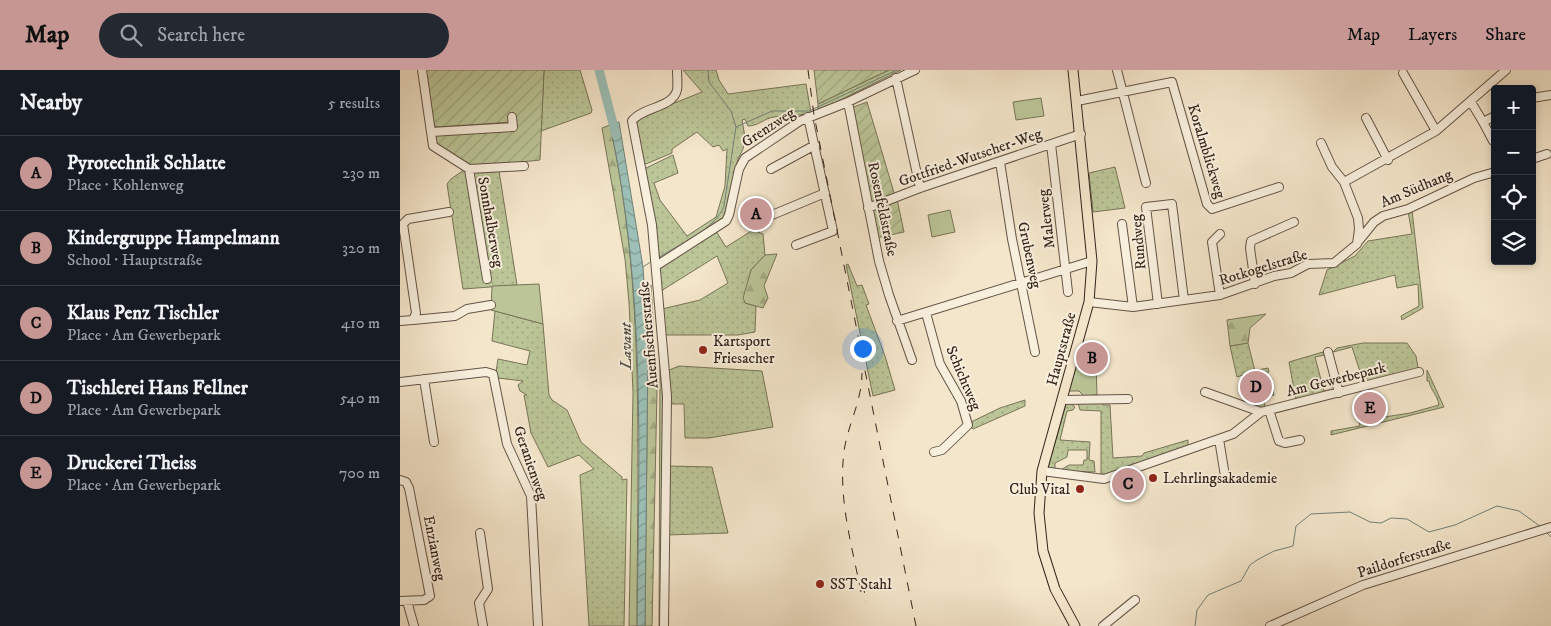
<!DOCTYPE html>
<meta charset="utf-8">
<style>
:root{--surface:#171b24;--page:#242831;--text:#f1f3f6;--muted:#9ea1a6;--line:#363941;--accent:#c59692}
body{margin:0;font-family:"IM FELL DW Pica",serif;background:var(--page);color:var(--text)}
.controls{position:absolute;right:15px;top:15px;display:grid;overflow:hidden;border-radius:5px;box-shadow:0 2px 8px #0003}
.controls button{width:45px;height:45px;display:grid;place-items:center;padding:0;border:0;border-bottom:1px solid var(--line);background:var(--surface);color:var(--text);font:25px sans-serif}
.you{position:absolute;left:462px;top:278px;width:18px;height:18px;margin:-12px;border:4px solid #fff;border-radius:50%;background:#1a73e8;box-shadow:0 0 0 8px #1a73e833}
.badge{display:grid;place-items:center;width:32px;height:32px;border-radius:50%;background:var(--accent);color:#111;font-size:16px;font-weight:700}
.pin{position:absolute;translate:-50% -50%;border:2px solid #fff;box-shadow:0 1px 5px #0006}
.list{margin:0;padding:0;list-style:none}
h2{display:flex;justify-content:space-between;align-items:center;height:65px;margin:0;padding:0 20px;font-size:21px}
h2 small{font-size:16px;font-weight:400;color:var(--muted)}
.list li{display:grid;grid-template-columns:32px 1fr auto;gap:15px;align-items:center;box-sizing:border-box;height:75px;padding:0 20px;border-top:1px solid var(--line)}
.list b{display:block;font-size:19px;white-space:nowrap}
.list p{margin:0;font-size:16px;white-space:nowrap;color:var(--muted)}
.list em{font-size:16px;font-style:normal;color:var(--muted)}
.icon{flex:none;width:28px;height:28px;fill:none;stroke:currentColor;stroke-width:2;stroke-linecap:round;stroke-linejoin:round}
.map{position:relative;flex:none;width:1151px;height:556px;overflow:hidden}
header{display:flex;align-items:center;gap:30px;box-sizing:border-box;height:70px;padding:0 25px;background:var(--accent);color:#111}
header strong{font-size:24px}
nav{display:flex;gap:28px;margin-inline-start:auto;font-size:18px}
.search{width:350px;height:45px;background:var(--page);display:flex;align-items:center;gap:12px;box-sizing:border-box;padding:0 18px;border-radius:28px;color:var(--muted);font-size:19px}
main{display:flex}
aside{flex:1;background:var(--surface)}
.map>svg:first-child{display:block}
.grass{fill:url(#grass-dots);stroke:#787458}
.forest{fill:url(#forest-firs);stroke:#787458}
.park{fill:#bbc597;stroke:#787458}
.garden{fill:url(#garden-furrows);stroke:#787458}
.water{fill:url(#water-waves);stroke:#728178}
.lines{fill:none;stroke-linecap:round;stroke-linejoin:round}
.stream{stroke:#728178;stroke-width:1}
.river{stroke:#9cc0b7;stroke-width:9}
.minor-casing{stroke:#645446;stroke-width:10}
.major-casing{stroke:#34231a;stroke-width:11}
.minor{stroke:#f8efdd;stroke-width:8}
.major{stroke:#f4e6cb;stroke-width:9}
.rail{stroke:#34231a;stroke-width:1;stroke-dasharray:9 9;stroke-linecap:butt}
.poi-dot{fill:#8f2418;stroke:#f8efdd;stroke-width:2}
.labels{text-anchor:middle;stroke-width:4;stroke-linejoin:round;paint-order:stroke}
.street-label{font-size:15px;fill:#34231a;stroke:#f8efdd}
.poi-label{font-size:15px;fill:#34231a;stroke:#f8efdd;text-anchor:start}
.water-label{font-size:16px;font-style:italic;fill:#535249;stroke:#f8efdd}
</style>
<header>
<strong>Map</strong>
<div class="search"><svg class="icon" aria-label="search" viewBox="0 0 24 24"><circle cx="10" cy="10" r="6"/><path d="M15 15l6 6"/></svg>Search here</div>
<nav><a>Map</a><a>Layers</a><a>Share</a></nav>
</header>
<main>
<aside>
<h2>Nearby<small>5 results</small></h2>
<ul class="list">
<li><span class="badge">A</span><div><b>Pyrotechnik Schlatte</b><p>Place · Kohlenweg</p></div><em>230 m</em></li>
<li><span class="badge">B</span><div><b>Kindergruppe Hampelmann</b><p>School · Hauptstraße</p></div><em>320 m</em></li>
<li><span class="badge">C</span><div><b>Klaus Penz Tischler</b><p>Place · Am Gewerbepark</p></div><em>410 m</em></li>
<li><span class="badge">D</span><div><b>Tischlerei Hans Fellner</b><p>Place · Am Gewerbepark</p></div><em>540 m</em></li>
<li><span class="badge">E</span><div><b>Druckerei Theiss</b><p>Place · Am Gewerbepark</p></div><em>700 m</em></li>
</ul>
</aside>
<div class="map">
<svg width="1151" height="556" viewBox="0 0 1151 556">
<defs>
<pattern id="grass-dots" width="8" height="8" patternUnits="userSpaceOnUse" patternTransform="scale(1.25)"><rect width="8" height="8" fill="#bbc597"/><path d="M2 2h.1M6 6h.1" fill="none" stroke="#a1a982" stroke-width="1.8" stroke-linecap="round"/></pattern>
<pattern id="forest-firs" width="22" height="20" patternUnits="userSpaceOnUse" patternTransform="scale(1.25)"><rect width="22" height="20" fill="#bbc597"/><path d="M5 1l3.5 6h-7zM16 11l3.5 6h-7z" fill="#a1a982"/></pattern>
<pattern id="garden-furrows" width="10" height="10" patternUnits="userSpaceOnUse" patternTransform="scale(1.25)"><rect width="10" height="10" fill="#bbc597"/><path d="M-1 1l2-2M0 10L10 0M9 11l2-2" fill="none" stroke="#a1a982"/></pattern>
<pattern id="water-waves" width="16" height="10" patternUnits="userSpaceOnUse" patternTransform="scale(1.25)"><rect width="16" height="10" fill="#9cc0b7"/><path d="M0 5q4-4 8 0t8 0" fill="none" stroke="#809c94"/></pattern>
</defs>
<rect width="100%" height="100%" fill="#f4e6cb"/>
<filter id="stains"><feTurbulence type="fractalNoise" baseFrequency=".004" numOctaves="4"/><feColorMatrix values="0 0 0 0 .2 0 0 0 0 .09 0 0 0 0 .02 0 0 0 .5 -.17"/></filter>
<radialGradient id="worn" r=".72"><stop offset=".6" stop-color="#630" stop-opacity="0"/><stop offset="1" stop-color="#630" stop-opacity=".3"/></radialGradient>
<!-- grass -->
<path class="grass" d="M144,0H180L192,40L191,43L141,61Z
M283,0H316L319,10L328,24L406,14L411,43C399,46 387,45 374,47C365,48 358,56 348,56L345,49L342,50L345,67L343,79L338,89L323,150L260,190L244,99L273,85L278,103L254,113L260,130L287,166L316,147L325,116L327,79L323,81L319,75L313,77L297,62L272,79V83L246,94L243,92L235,52L237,48L302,22Z
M489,0H501L418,41V34Z
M715,97L725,138L693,142L689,103Z
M64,100L99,101L117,215L63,219L47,114L51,109Z
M1012,140L1023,238L1002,250L1001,246L1019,236L1018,214L997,218L995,205L919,225L927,200L955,186L968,171L1012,164L1008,141Z
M353,160L363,164L365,185L351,200L345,233L356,236L355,262L338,265H264L262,239L300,230L328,213L317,186L261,221L259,199L262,195L316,161L326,177Z
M448,194L457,216L462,215L469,234L466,235L485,286L495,320L473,326L446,195Z
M95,241L143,254L149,325L152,330L167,340L181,372L222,407V410L227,409L224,556H189L180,405L194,399L179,385L148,397L131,363L124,325H127L120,321L118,315L123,311L98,308L96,302L98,289L127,295L130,281L92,271Z
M848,273L855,301L837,307L830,276Z
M963,273H1007L1016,286L1018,298L1014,301L964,314L952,277L933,282L937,278Z
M923,282L925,285L915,287L924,321L932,319L931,322L896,331L889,292Z
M260,292L264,322L262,556H259Z
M279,296L362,301L373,357L309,368H285L284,334H270L267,301Z
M868,298L869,302L861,303L863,313H871L874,325L864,328L865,338L849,335L848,327L851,326L853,333L862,331L863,327L858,300Z
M1027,300L1044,337L931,365V361L960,356L959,351L1010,343L1039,335C1037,323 1031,322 1029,311H1027Z
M625,330V336L573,359L569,353L600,338Z
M703,332V335H710L713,388L742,386L744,383L788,370V377L701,407V341L680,340L678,333Z
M670,333L675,337L673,340L667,341L660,370L690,372L689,390L694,391L695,402L659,401L669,395H683L684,390H687V380H668L667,387L655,393V399L648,398L666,334Z
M268,396L312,397L328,463L268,465Z"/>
<!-- forest -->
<path class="forest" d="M210,55C246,220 237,388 237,556H229L233,322L229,232L225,189L202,58Z
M377,184L364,216L368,228L363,238L345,233L343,228L351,200L365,185Z
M244,215H251L257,320L252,556H245L248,276Z
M866,244L850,258L848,273L830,276L827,250Z"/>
<!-- park -->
<path class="park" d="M641,28L644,46L616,50L613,32Z
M550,140L555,162L532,167L528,145Z
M139,214L143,254L91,240L92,216Z
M677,293H696L697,325L684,326L679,321H669Z"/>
<!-- garden -->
<path class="garden" d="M25,0H144L140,90L94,95H71L35,74L34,68L37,64L115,60L113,52L37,57L32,54Z
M414,0H489L418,34Z
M467,32L495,126L472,133L469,131L451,38Z
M497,129L504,162L476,168L471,143L473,139Z"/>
<!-- water -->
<path class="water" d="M219,52L243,197L248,276L245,556H237C239,389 246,220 210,55Z"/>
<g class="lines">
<!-- stream -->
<path class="stream" d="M336,57L372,41H409L497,0
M258,188C279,174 315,160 324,136L336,57L331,41L309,12L308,0
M243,197L252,191
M1146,462L1151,467
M795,556L797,540L808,525L841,511L850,495L857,490L874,481L893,476L896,456L911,444L950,442L970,452L981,453L991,448L1007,449L1029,462L1055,455L1097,436L1119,441L1141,457"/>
<!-- river -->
<path class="river" d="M199,0L216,65"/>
<!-- minor casing -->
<g class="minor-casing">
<path id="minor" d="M22,0L33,76L69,99L87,209
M717,0L746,113
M1003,3L1036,61
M496,8L520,118
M1132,28L1151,25
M677,31L772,12L807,134L812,139L879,117
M448,32L479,191L489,225L512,290
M1071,32L1083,52L1095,46
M966,48L988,90
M1083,52L1093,71
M31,62L113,57L112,47
M921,73L932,97L944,112
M651,74L668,222
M1132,89L1147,84
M600,92L612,169L635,282
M69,99L124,96
M371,99L415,75
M468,138L520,118L681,64
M372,145L425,123
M722,154L733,237
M820,164L812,172L820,225
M957,173L974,152L983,146L1008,139L1074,108L1095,102
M396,175L433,161L408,47
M256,196L326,151L329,145L339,99L345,88L400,51L448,32L515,0
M855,214L850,178L851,171L894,152
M689,232L733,237L820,225L874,206L891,203L908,194L934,193L957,174L959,159L958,148L944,112L1036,61L1106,0
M758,234L746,137L772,134L784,230
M526,243L540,294L561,331L568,355L542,380L534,382
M13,250L55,246L67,239L91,235
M0,251L13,250L16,243L3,154L8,149L49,142
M497,251L692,191
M928,282L939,323
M24,309L34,372
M0,312L86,302L93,304L107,374L131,426L138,556
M805,322L861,342L1019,302
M662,330L728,329
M869,340L879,371L885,373L900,370
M819,369L825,406
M642,401L704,409L833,364L861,342
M0,410L6,412L9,418L30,526L24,530L0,531
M80,463L88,519L79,533L83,556
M7,531L14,556
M264,556L267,326L252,155L232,51C242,37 273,38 277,20C278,14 277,6 277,0
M703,556L735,530
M870,556L963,515L1151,457"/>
</g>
<!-- major casing -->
<g class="major-casing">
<path id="major" d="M673,0L692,191L689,232L642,401L639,443L643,481L655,519L675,556"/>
</g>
<!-- minor -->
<use href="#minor" class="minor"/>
<!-- major -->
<use href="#major" class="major"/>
<!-- rail -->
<path class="rail" d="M408,0L414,45L516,556
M463,514L466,532
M461,522C452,476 438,429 444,381C448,354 462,331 462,303"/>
</g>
<!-- markers -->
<g class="poi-dot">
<circle cx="303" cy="280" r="5"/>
<circle cx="753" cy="408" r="5"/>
<circle cx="680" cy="419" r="5"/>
<circle cx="420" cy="514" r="5"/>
</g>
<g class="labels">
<!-- street labels -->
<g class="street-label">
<text transform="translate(368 57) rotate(-33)" y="5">Grenzweg</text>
<text transform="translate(807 81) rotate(73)" y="5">Koralmblickweg</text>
<text transform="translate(570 87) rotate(-19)" y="5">Gottfried-Wutscher-Weg</text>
<text transform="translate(1016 118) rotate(-23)" y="5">Am Südhang</text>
<text transform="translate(483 139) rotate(78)" y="5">Rosenfeldstraße</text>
<text transform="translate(646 149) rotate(-97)" y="5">Malerweg</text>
<text transform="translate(91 152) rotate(80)" y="5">Sonnhalberweg</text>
<text transform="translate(738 172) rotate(-95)" y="5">Rundweg</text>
<text transform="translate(630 185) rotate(78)" y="5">Grubenweg</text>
<text transform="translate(863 197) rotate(-17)" y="5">Rotkogelstraße</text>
<text transform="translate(248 265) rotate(-95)" y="5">Auenfischerstraße</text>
<text transform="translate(661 279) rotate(-75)" y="5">Hauptstraße</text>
<text transform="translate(564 308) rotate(67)" y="5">Schichtweg</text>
<text transform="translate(936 309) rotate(-14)" y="5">Am Gewerbepark</text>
<text transform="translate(131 393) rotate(71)" y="5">Geranienweg</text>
<text transform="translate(35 478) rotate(79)" y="5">Enzianweg</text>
<text transform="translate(1004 488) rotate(-18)" y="5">Paildorferstraße</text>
</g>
<!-- poi labels -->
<g class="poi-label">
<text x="313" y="276">Kartsport<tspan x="313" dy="17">Friesacher</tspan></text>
<text x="763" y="413">Lehrlingsakademie</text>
<text x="670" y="424" text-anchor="end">Club Vital</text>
<text x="430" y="519">SST Stahl</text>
</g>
<!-- water labels -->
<g class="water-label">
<text transform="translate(225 276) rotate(-90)" y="6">Lavant</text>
</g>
</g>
<rect width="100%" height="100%" filter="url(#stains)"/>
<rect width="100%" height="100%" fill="url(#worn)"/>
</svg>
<div class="controls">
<button>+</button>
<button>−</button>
<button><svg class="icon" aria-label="locate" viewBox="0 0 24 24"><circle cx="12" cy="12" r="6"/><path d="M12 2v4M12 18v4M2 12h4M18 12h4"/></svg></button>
<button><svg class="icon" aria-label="layers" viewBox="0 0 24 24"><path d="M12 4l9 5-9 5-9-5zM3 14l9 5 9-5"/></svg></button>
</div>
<div class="you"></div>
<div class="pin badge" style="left:356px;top:144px">A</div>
<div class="pin badge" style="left:692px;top:288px">B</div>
<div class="pin badge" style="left:728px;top:414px">C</div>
<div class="pin badge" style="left:856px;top:317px">D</div>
<div class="pin badge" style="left:970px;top:338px">E</div>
</div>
</main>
